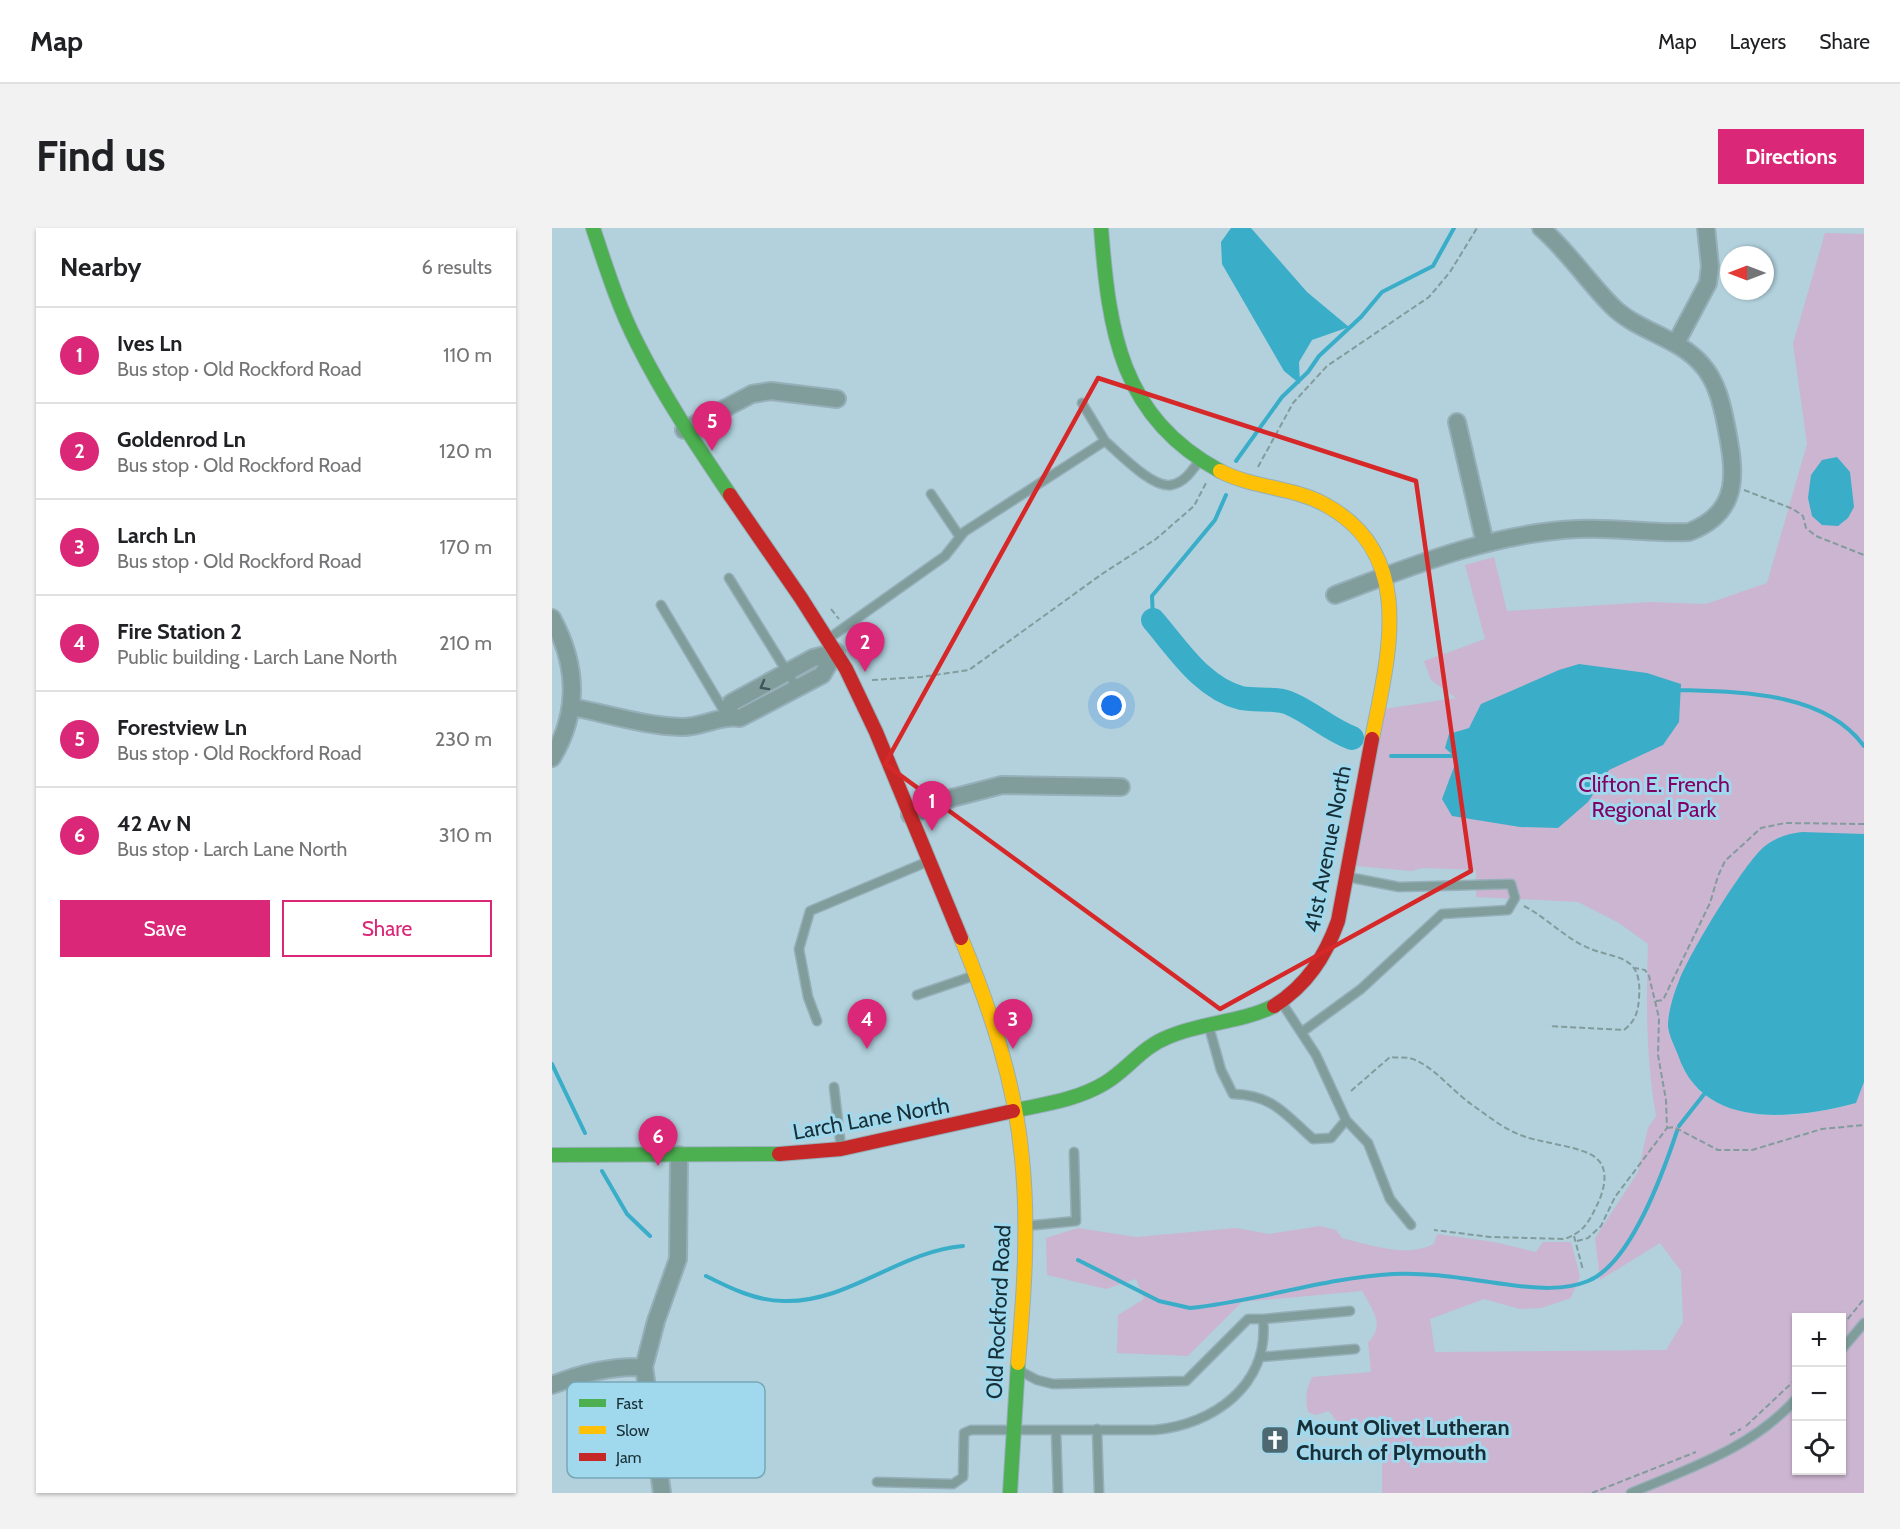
<!DOCTYPE html>
<meta charset="utf-8">
<style>
:root{--surface:#fff;--page:#f2f2f2;--text:#202124;--muted:#757577;--line:#e0e0e0;--accent:#db2777}
body{margin:0;font-family:Cabin,sans-serif;background:var(--page);color:var(--text)}
.controls{position:absolute;right:18px;bottom:18px;display:grid;overflow:hidden;border-radius:0px;box-shadow:0 2px 4px #0004}
.controls button{width:54px;height:54px;display:grid;place-items:center;padding:0;border:0;border-bottom:2px solid var(--line);background:var(--surface);color:var(--text);font:30px sans-serif}
.compass{position:absolute;left:1168px;top:18px;width:54px;height:54px;border-radius:50%;background:var(--surface);box-shadow:0 2px 4px #0004;rotate:270deg}
.you{position:absolute;left:560px;top:478px;width:21px;height:21px;margin:-15px;border:4px solid #fff;border-radius:50%;background:#1a73e8;box-shadow:0 0 0 9px #1a73e833}
.badge{display:grid;place-items:center;width:39px;height:39px;border-radius:50%;background:var(--accent);color:#fff;font-size:20px;font-weight:700}
.pin{position:absolute;translate:-50% -50px;filter:drop-shadow(0 2px 3px #0008)}
.pin::after{content:'';position:absolute;top:32px;width:21px;height:18px;background:inherit;clip-path:polygon(0 0,100% 0,50% 100%)}
.list{margin:0;padding:0;list-style:none}
h2{display:flex;justify-content:space-between;align-items:center;height:78px;margin:0;padding:0 24px;font-size:26px}
h2 small{font-size:20px;font-weight:400;color:var(--muted)}
.list li{display:grid;grid-template-columns:39px 1fr auto;gap:18px;align-items:center;box-sizing:border-box;height:96px;padding:0 24px;border-top:2px solid var(--line)}
.list b{display:block;font-size:22px;white-space:nowrap}
.list p{margin:0;font-size:20px;white-space:nowrap;color:var(--muted)}
.list em{font-size:20px;font-style:normal;color:var(--muted)}
.actions{display:flex;gap:12px;padding:18px 24px}
.actions a{flex:1;padding:14px 0;border:2px solid var(--accent);border-radius:0px;text-align:center;font-size:21px;color:var(--accent)}
.actions .main{background:var(--accent);color:#fff}
.icon{flex:none;width:33px;height:33px;fill:none;stroke:currentColor;stroke-width:2;stroke-linecap:round;stroke-linejoin:round}
.map{position:relative;flex:none;width:1312px;height:1265px;overflow:hidden;border-radius:0px}
header{display:flex;align-items:center;gap:36px;box-sizing:border-box;height:84px;padding:0 30px;background:var(--surface);border-bottom:2px solid var(--line)}
header strong{font-size:28px}
nav{display:flex;gap:33px;margin-inline-start:auto;font-size:21px}
.intro{display:flex;align-items:center;justify-content:space-between;box-sizing:border-box;height:144px;padding:0 36px}
h1{margin:0;font-size:42px}
.button{padding:15px 27px;border-radius:0px;background:var(--accent);color:#fff;font-size:21px;font-weight:700}
main{display:flex;gap:36px;padding:0 36px}
aside{flex:1;background:var(--surface);border-radius:0px;box-shadow:0 2px 4px #0004}
.map>svg:first-child{display:block}
.green{fill:#cbb5d0;fill-rule:evenodd}
.water{fill:#3aadc9}
.lines{fill:none;stroke-linecap:round;stroke-linejoin:round}
.stream{stroke:#3aadc9;stroke-width:4}
.river{stroke:#3aadc9;stroke-width:24}
.lane-casing{stroke:#96afb8;stroke-width:11}
.street-casing{stroke:#96afb8;stroke-width:20}
.fast-casing{stroke:#96afb8;stroke-width:16}
.slow-casing{stroke:#96afb8;stroke-width:16}
.jam-casing{stroke:#96afb8;stroke-width:16}
.path{stroke:#829b9c;stroke-width:2;stroke-dasharray:6 3;stroke-linecap:butt}
.lane{stroke:#809d9b;stroke-width:8}
.street{stroke:#809d9b;stroke-width:16}
.fast{stroke:#4caf50;stroke-width:14}
.slow{stroke:#ffc107;stroke-width:14}
.jam{stroke:#c62828;stroke-width:14}
.oneway{stroke:#3c565a}
.marked{fill:none;stroke:#d62828;stroke-width:4.5;stroke-linejoin:round}
.labels{text-anchor:middle;stroke-width:6;stroke-linejoin:round;paint-order:stroke}
.park-label{font-size:22px;fill:#830065;stroke:#a0d9ed}
.street-label{font-size:22px;fill:#182f37;stroke:#a0d9ed}
.poi-label{font-size:22px;font-weight:bold;fill:#182f37;stroke:#a0d9ed;text-anchor:start}
.key{fill:#a0d9ed;stroke:#77a6b6;stroke-width:1.5}
.key-label{font-size:16px;fill:#182f37}
</style>
<header>
<strong>Map</strong>
<nav><a>Map</a><a>Layers</a><a>Share</a></nav>
</header>
<div class="intro"><h1>Find us</h1><a class="button">Directions</a></div>
<main>
<aside>
<h2>Nearby<small>6 results</small></h2>
<ul class="list">
<li><span class="badge">1</span><div><b>Ives Ln</b><p>Bus stop · Old Rockford Road</p></div><em>110 m</em></li>
<li><span class="badge">2</span><div><b>Goldenrod Ln</b><p>Bus stop · Old Rockford Road</p></div><em>120 m</em></li>
<li><span class="badge">3</span><div><b>Larch Ln</b><p>Bus stop · Old Rockford Road</p></div><em>170 m</em></li>
<li><span class="badge">4</span><div><b>Fire Station 2</b><p>Public building · Larch Lane North</p></div><em>210 m</em></li>
<li><span class="badge">5</span><div><b>Forestview Ln</b><p>Bus stop · Old Rockford Road</p></div><em>230 m</em></li>
<li><span class="badge">6</span><div><b>42 Av N</b><p>Bus stop · Larch Lane North</p></div><em>310 m</em></li>
</ul>
<div class="actions"><a class="main">Save</a><a>Share</a></div>
</aside>
<div class="map">
<svg width="1312" height="1265" viewBox="0 0 1312 1265">
<rect width="100%" height="100%" fill="#b2d1dc"/>
<!-- green -->
<path class="green" d="M1273,5L1312,6V626L1130,839C1137,848 1144,862 1154,868C1199,897 1255,888 1304,875L1312,854V1265H830V1190L811,1202L792,1203L777,1183L764,1187L756,1184C753,1170 754,1162 760,1149L819,1144L816,1114C834,1097 820,1081 810,1063L690,1074L636,1128L565,1125L566,1087L592,1071L584,1051L554,1061L495,1047L494,1010L526,1000L584,1009L684,1000L717,1006L768,998L784,1002L790,1010C820,1017 853,1030 882,1016L885,1006L942,1014L984,1024L991,1014H1019L1028,1048L1019,1070L989,1080L968,1081L932,1071L878,1091L883,1124L1114,1122L1131,1094L1129,1043L1108,1015L1048,1052L1043,1010L1086,944L1096,900L1104,888C1094,830 1094,774 1096,716L1067,695L1026,674L924,669V642L870,640L860,643L804,638L832,481L904,470L879,452L872,433L933,411L913,337L942,329L955,383L1098,374L1154,376L1215,355L1255,216L1241,116ZM1244,1090H1290V1242H1244Z"/>
<!-- water -->
<path class="water" d="M679,0H699L755,64L797,99L760,112L747,134L748,156L732,143L670,36L669,14Z
M1285,229L1298,244L1302,279L1296,290L1286,298L1270,297L1260,288L1256,270L1259,247L1270,232Z
M1027,436L1095,445L1129,456L1127,494L1111,517L1057,542L1036,574L1006,600L968,599L900,588L890,571L905,531L893,520L897,506L917,500L929,476L1007,442Z
M1250,604L1312,606V854L1304,875C1243,891 1151,903 1126,827C1123,819 1116,806 1116,797C1116,785 1122,764 1127,753C1137,726 1192,635 1213,618C1225,609 1235,606 1250,604Z"/>
<g class="lines">
<!-- stream -->
<path class="stream" d="M684,233L730,169L756,144L767,128L809,89L830,64L881,38L902,0
M601,392L600,368L663,292L674,267
M1125,462C1187,464 1272,463 1312,518
M839,528H905
M0,836L33,905
M1127,898L1153,865
M50,943L75,986L98,1008
M526,1032L607,1073L638,1080C706,1073 772,1050 841,1046C881,1044 919,1052 959,1057C983,1060 1012,1063 1036,1053C1079,1036 1111,945 1125,903
M154,1048C178,1060 204,1073 232,1073C296,1075 348,1023 411,1018"/>
<!-- river -->
<path class="river" d="M601,392C626,421 650,460 689,470C704,473 726,469 739,476C760,485 778,502 800,510"/>
<!-- lane casing -->
<g class="lane-casing">
<path id="lane" d="M530,175L553,213
M379,266L408,309
M177,350L245,460
M109,377L175,488
M276,411L393,328L412,304L553,213C567,225 600,260 619,257C632,255 640,243 647,233
M365,767L421,748
M730,775L764,827L794,892L816,915L838,971L859,997
M265,793L256,769L247,721L258,683L377,633
M657,799L669,842L681,866C721,867 733,886 761,911L779,910L794,892
M750,804L809,761L890,686L956,682L963,670L959,656L847,659L796,649
M282,859L289,919
M473,998L524,993L522,924
M711,1091L798,1083
M1290,1121L1312,1095
M709,1129L803,1121
M545,1201L547,1265
M504,1203L506,1265
M325,1254L401,1256L411,1249L412,1205L419,1202H602C661,1197 718,1157 711,1091H696L634,1153L501,1156L485,1152L468,1143
M1079,1265C1138,1240 1200,1220 1244,1171"/>
</g>
<!-- street casing -->
<g class="street-casing">
<path id="street" d="M1124,115L1156,55L1158,38L1154,0
M905,194L933,315
M132,202L200,166L219,163L285,171
M783,367C862,337 941,305 1026,301C1063,299 1100,306 1137,304C1190,284 1183,243 1174,197C1170,177 1165,154 1151,138C1127,109 1086,104 1060,78C1035,53 1016,23 989,0
M0,390C25,436 28,483 0,530
M20,479C56,486 93,498 130,499C151,499 168,487 188,490L270,447L284,424
M175,488L179,475L261,430L284,424
M358,587L400,570L450,557L569,559
M0,1157C31,1145 59,1138 92,1139
M110,1265L92,1139L104,1093L126,1031L127,927"/>
</g>
<!-- fast casing -->
<g class="fast-casing">
<path id="fast" d="M41,0C54,39 66,78 85,115C112,169 145,218 178,267
M549,0C557,103 568,189 668,243
M461,883C492,876 525,872 553,855C576,841 590,819 616,809C650,794 688,795 722,778
M0,927L227,926
M458,1265L466,1135"/>
</g>
<!-- slow casing -->
<g class="slow-casing">
<path id="slow" d="M668,243C701,260 740,259 772,276C866,326 836,428 820,511
M409,710C438,780 463,854 470,930C477,998 472,1067 466,1135"/>
</g>
<!-- jam casing -->
<g class="jam-casing">
<path id="jam" d="M178,267L249,370L294,441L324,504L409,710
M722,778C755,757 773,729 786,693L820,511
M227,926L289,921L461,883"/>
</g>
<!-- path -->
<path class="path" d="M706,239L741,175L775,138L877,69L898,44L925,0
M1192,262L1241,281L1251,288L1254,300L1264,308L1312,327
M279,381L287,391
M320,452L369,449L417,442L550,346L604,311L642,278L654,255
M972,678C993,689 1009,706 1030,717C1060,733 1091,722 1087,770C1086,785 1083,793 1072,802L997,798
M1104,773L1111,772L1158,675L1166,648L1173,633L1209,600L1233,595L1312,596
M799,863L838,829C844,830 851,829 857,830C879,835 900,863 919,876C936,888 954,903 974,909C991,915 1032,919 1044,930C1058,941 1052,963 1045,977C1037,994 1031,1005 1012,1011L938,1009L882,1002
M1115,900L1122,899L1166,922H1200L1270,901L1312,897
M1022,1008L1031,1042
M1025,1013L1036,1010L1049,998L1063,969L1115,900L1114,872L1106,827L1107,790L1097,748L1093,742L1083,740
M1290,1098L1312,1071
M1194,1198L1244,1151
M1178,1207L1189,1201
M1040,1265L1144,1224"/>
<!-- lane -->
<use href="#lane" class="lane"/>
<!-- street -->
<use href="#street" class="street"/>
<!-- fast -->
<use href="#fast" class="fast"/>
<!-- slow -->
<use href="#slow" class="slow"/>
<!-- jam -->
<use href="#jam" class="jam"/>
</g>
<!-- one-way arrows -->
<defs><path id="oneway-chevron" d="M-2-3.5L2.5 0L-2 3.5" fill="none" stroke-width="1.6" stroke-linecap="round" stroke-linejoin="round" transform="scale(1.5)"/></defs>
<use class="oneway" href="#oneway-chevron" transform="translate(212 458) rotate(151)"/>
<!-- marked area -->
<path class="marked" d="M546,150L864,253L919,643L668,781L333,536Z"/>
<!-- icons -->
<defs>
<g id="church-square" transform="scale(1.5)"><rect x="-9" y="-9" width="18" height="18" rx="4" fill="#4e6871" stroke="#a0d9ed"/><path d="M-1.2-6h2.4v3.5h3.3v2.4h-3.3V6h-2.4V-.1h-3.3v-2.4h3.3Z" fill="#fff"/></g>
</defs>
<g fill-rule="evenodd">
<use href="#church-square" x="723" y="1212"/>
</g>
<g class="labels">
<!-- park labels -->
<g class="park-label">
<text x="1102" y="564">Clifton E. French<tspan x="1102" dy="25">Regional Park</tspan></text>
</g>
<!-- street labels -->
<g class="street-label">
<text transform="translate(775 621) rotate(-79)" y="8">41st Avenue North</text>
<text transform="translate(319 890) rotate(-10)" y="8">Larch Lane North</text>
<text transform="translate(446 1084) rotate(-87)" y="8">Old Rockford Road</text>
</g>
<!-- poi labels -->
<g class="poi-label">
<text x="744" y="1207">Mount Olivet Lutheran<tspan x="744" dy="25">Church of Plymouth</tspan></text>
</g>
</g>
<!-- legend -->
<rect x="15" y="1154" width="198" height="96" rx="9" class="key"/>
<rect x="27" y="1171" width="27" height="8" fill="#4caf50"/>
<rect x="27" y="1198" width="27" height="8" fill="#ffc107"/>
<rect x="27" y="1225" width="27" height="8" fill="#c62828"/>
<g class="key-label">
<text x="64" y="1181">Fast</text>
<text x="64" y="1208">Slow</text>
<text x="64" y="1235">Jam</text>
</g>
</svg>
<div class="controls">
<button>+</button>
<button>−</button>
<button><svg class="icon" aria-label="locate" viewBox="0 0 24 24"><circle cx="12" cy="12" r="6"/><path d="M12 2v4M12 18v4M2 12h4M18 12h4"/></svg></button>
</div>
<svg class="compass" viewBox="-18 -18 36 36"><path d="M0-13l5 13h-10z" fill="#e53935"/><path d="M0 13l5-13h-10z" fill="#757577"/></svg>
<div class="you"></div>
<div class="pin badge" style="left:380px;top:603px">1</div>
<div class="pin badge" style="left:313px;top:444px">2</div>
<div class="pin badge" style="left:461px;top:821px">3</div>
<div class="pin badge" style="left:315px;top:821px">4</div>
<div class="pin badge" style="left:160px;top:223px">5</div>
<div class="pin badge" style="left:106px;top:938px">6</div>
</div>
</main>
